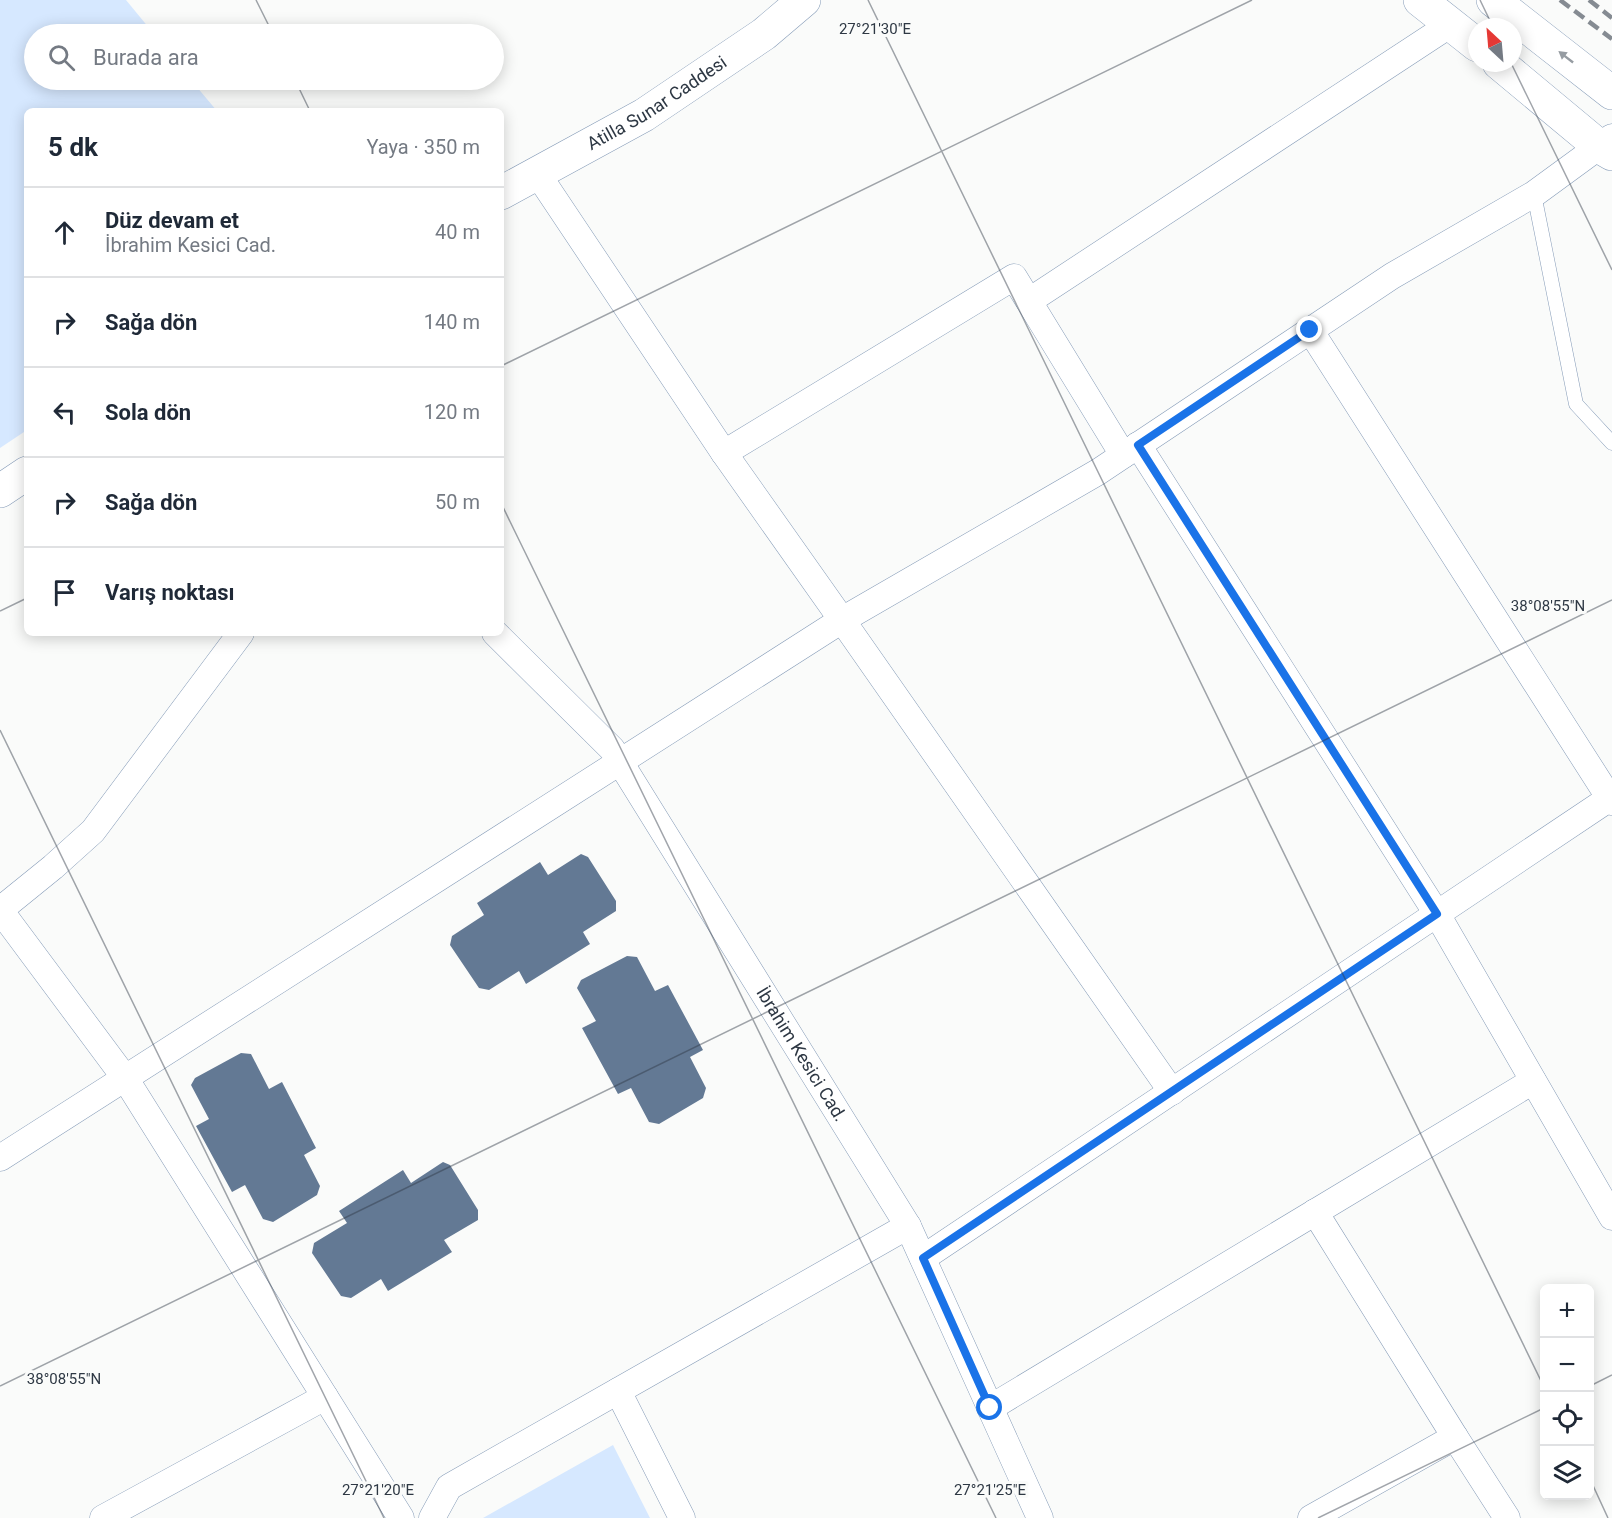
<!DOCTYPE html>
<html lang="tr">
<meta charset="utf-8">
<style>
:root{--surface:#fff;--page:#f2f2f3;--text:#1f2937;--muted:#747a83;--line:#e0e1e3}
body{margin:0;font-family:Roboto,sans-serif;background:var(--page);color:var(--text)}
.controls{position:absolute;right:18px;bottom:18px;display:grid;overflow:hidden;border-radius:9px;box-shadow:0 3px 15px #0003}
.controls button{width:54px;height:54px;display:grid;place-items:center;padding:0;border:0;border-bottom:2px solid var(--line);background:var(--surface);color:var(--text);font:30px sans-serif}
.compass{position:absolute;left:1468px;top:18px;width:54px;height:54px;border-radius:50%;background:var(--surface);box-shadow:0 3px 15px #0003;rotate:334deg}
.stop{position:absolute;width:18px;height:18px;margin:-14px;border:4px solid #1a73e8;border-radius:50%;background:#fff}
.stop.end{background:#1a73e8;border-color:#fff;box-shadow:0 2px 6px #0008}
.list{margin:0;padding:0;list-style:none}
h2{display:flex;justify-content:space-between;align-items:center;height:78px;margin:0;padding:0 24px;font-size:26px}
h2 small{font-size:20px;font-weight:400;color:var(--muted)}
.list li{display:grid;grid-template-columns:39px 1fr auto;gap:18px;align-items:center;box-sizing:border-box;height:90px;padding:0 24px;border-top:2px solid var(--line)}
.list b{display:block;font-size:22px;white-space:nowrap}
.list p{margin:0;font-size:20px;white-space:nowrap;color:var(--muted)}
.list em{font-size:20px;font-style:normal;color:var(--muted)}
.icon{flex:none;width:33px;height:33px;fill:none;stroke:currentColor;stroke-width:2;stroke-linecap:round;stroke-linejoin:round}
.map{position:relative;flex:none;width:1612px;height:1518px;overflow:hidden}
.search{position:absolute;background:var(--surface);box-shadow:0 3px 15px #0003;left:24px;top:24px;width:480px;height:66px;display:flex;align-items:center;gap:15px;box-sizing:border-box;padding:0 21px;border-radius:33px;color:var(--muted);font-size:22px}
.panel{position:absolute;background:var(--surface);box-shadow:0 3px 15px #0003;left:24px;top:108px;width:480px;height:528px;border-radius:9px}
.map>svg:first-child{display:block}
.green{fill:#d6e8ff}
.building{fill:#637994}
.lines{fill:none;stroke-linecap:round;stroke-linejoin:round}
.lane-casing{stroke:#869cb8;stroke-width:15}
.street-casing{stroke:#869cb8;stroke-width:27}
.secondary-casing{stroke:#869cb8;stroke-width:34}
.lane{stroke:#fff;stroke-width:14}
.street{stroke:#fff;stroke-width:26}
.secondary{stroke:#fff;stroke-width:33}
.rail{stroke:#858b92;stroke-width:4.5;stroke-dasharray:12 6;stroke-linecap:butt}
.oneway{fill:#969ca2}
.route{stroke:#1a73e8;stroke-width:8}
.ticks{fill:none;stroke:#2e3844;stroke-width:1.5;stroke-opacity:0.45}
.labels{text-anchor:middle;stroke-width:6;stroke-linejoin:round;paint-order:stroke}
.street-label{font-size:18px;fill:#2e3844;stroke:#fafbfa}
.ticks-label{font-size:15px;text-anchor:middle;fill:#2e3844;stroke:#fafbfa;stroke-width:6;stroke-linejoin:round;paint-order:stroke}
</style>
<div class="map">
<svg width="1612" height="1518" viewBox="0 0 1612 1518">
<rect width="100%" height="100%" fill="#fafbfa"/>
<!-- green -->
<path class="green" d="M0,0H126L154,34H34V80H191L217,111H27V430L0,448Z
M613,1445L650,1518H483Z"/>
<!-- building -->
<path class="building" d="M581,854L588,857L616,901V911L583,932L590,944L526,984L519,971L489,990L479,988L450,945L452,936L484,915L477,903L540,862L548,875Z
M627,956L637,957L655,991L668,985L703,1050L690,1057L706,1088L703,1098L659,1124L649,1122L631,1088L618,1094L582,1028L596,1021L577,988L581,980Z
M241,1053L251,1054L269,1089L282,1082L316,1148L304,1155L320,1186L317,1195L273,1222L263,1219L245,1185L232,1192L196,1126L209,1119L191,1085L195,1078Z
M443,1162L450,1165L478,1210V1220L444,1240L452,1252L388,1291L381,1279L351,1298L341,1296L312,1253L314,1243L347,1223L339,1211L403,1170L411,1183Z"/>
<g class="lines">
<!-- lane casing -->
<g class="lane-casing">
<path id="lane" d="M1534,194L1576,404L1612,443"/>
</g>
<!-- street casing -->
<g class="street-casing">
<g id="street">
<path d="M537,173L724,453L842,620L1172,1092"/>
<path d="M1029,301L1451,24"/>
<path d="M1310,330L1612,802"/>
<path d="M1138,445L1437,914L1612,1217"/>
<path d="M724,453L1014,277L1123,455"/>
<path id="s1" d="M495,633L612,749L908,1226L1040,1518"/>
<path d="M0,910L125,1078L401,1518"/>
<path d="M0,910L53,867L93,831L241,633"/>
<path d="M0,1158L842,620L1098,472L1392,276L1534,194L1612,137"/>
<path d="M1315,1212L1455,1437"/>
<path d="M923,1258L1610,798"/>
<path d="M618,1391L682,1518"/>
<path d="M990,1408L1533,1081"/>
<path d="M103,1518L325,1397"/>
<path d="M432,1518L449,1487L908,1226"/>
<path d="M1311,1518L1455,1437L1507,1518"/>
</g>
</g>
<!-- secondary casing -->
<g class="secondary-casing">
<g id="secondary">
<path d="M1420,0L1477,45"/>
<path d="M1493,0L1612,93"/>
<path d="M1499,63L1600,147L1612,154"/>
<path id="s2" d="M501,193L644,115L764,34L804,0"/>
<path d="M0,491L27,473"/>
</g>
</g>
<!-- lane -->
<use href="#lane" class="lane"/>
<!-- street -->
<use href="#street" class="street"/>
<!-- secondary -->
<use href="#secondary" class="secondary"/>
<!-- rail -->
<path class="rail" d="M1560,0L1612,39
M1589,0L1612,18"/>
</g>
<!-- one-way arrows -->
<defs><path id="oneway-solid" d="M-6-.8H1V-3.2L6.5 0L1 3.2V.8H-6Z" transform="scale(1.5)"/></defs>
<use class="oneway" href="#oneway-solid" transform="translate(1566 57) rotate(-142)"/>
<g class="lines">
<!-- route -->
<path class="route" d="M990,1408L923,1258L1437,914L1138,445L1310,330"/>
</g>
<!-- ticks -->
<path class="ticks" d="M256,0L273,34M868,0L1544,1387M1480,0L1493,27M1511,63L1612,270M295,80L310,111M501,366L1252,0M501,503L996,1518M0,611L27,598M0,730L384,1518M0,1386L1612,600M1590,1386L1612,1375M1590,1479L1608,1518M1318,1518L1544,1408"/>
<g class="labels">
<!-- street labels -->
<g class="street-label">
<text dy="6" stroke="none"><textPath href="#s2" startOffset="180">Atilla Sunar Caddesi</textPath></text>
<text dy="6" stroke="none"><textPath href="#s1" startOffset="524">İbrahim Kesici Cad.</textPath></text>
</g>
</g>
<g class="ticks-label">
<text x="875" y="34">27°21'30"E</text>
<text x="1548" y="611">38°08'55"N</text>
<text x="64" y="1384">38°08'55"N</text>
<text x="378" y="1495">27°21'20"E</text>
<text x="990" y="1495">27°21'25"E</text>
</g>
</svg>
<div class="controls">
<button>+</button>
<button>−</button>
<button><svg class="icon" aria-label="locate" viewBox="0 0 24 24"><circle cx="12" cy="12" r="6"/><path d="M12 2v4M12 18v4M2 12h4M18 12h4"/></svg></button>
<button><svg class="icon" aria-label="layers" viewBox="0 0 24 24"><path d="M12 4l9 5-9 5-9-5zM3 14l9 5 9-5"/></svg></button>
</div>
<svg class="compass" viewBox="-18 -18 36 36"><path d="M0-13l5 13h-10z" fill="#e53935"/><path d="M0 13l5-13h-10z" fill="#747a83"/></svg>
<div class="stop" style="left:990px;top:1408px"></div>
<div class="stop end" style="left:1310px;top:330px"></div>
<div class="search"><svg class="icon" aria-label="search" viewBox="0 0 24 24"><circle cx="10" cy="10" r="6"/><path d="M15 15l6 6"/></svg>Burada ara</div>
<section class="panel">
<h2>5 dk<small>Yaya · 350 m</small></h2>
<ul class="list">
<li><svg class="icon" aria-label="ahead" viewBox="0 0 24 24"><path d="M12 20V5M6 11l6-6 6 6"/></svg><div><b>Düz devam et</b><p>İbrahim Kesici Cad.</p></div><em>40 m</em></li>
<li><svg class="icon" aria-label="right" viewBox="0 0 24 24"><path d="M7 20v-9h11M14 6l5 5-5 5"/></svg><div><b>Sağa dön</b></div><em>140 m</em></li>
<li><svg class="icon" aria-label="left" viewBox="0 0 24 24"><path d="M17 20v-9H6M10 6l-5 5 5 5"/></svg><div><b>Sola dön</b></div><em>120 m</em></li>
<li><svg class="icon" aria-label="right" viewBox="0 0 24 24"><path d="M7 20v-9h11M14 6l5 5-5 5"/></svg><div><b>Sağa dön</b></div><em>50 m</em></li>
<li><svg class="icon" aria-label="arrive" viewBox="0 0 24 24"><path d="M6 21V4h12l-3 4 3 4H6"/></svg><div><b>Varış noktası</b></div></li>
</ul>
</section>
</div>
